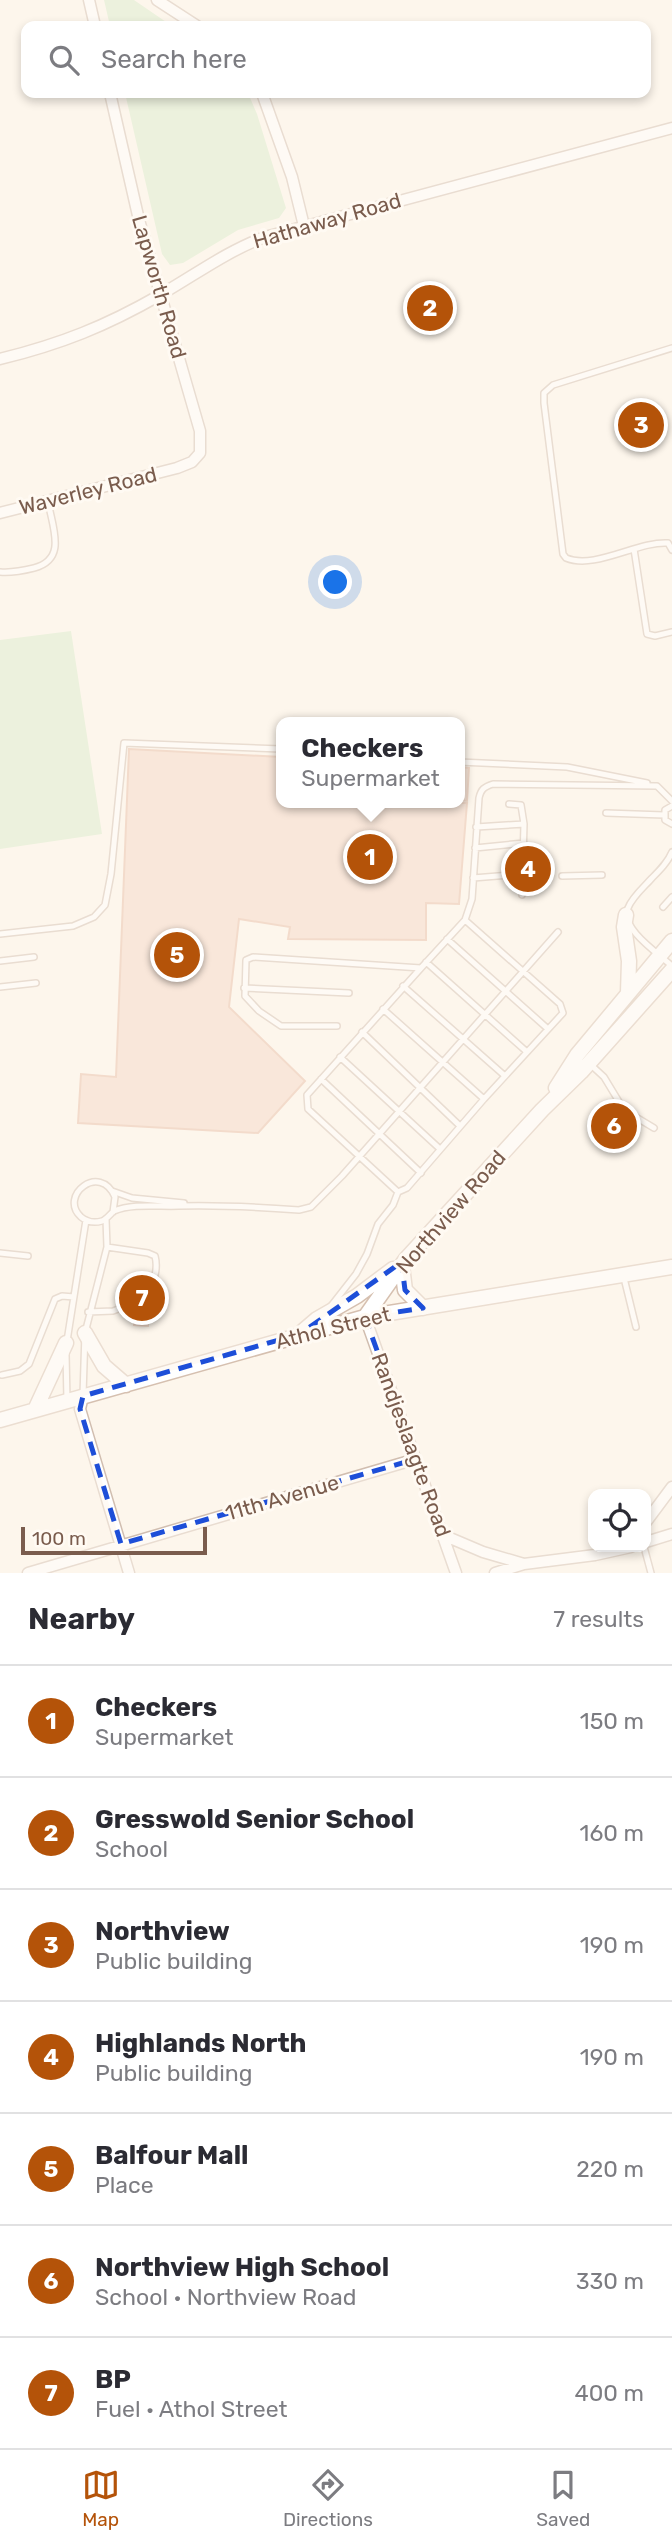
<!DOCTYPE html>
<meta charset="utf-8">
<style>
:root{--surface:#fff;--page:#f2f2f3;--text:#2b2b33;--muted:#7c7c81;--line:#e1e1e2;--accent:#b45309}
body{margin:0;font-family:Rubik,sans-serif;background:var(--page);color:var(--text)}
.controls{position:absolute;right:21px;bottom:21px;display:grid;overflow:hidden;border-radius:14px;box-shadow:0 4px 10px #0003}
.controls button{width:63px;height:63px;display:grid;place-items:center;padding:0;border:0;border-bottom:2px solid var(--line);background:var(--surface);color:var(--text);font:35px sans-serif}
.scale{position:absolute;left:21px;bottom:18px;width:186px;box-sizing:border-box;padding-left:7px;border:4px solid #7a5c4d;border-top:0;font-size:19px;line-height:24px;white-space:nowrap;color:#7a5c4d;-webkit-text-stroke:5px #fffaf3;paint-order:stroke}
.you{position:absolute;left:336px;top:583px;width:24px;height:24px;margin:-18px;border:5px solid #fff;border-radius:50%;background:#1a73e8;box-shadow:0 0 0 10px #1a73e833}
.badge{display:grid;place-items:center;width:46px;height:46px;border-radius:50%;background:var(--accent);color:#fff;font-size:23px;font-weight:700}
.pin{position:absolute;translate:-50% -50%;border:4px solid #fff;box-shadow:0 2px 7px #0006}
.popup{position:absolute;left:276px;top:717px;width:189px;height:91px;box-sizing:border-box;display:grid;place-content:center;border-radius:14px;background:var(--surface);filter:drop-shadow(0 2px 5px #0005);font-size:23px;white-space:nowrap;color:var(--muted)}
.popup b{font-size:26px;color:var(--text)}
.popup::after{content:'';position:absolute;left:50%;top:100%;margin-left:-14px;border:14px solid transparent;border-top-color:var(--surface)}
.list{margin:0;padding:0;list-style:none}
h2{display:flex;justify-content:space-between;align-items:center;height:91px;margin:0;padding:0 28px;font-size:30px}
h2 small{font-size:23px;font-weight:400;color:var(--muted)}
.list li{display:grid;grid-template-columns:46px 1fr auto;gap:21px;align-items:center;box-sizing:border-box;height:112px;padding:0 28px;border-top:2px solid var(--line)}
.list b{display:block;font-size:26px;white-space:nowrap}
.list p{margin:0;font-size:23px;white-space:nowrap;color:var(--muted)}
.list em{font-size:23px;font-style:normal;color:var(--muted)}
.icon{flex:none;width:38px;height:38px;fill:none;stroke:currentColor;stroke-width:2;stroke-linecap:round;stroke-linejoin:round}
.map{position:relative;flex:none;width:672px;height:1573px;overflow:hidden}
.search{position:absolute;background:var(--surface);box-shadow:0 4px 10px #0003;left:21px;right:21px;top:21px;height:77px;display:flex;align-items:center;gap:18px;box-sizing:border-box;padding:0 24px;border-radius:14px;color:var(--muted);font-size:26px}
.sheet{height:875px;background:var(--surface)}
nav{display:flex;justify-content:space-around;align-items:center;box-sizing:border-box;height:98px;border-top:2px solid var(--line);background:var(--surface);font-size:19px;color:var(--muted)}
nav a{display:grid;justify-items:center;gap:4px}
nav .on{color:var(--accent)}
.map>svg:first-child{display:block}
.green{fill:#d8ecc9}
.building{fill:#f3d5c3;stroke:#e6bba3;stroke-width:2}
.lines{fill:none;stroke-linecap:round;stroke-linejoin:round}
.service-casing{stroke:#d1beb0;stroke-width:8}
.minor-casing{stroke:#d1beb0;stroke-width:13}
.secondary-casing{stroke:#d6c0b0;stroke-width:17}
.service{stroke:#fff;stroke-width:5}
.minor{stroke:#fff;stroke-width:10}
.secondary{stroke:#fff;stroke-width:14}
.marked{fill:none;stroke:#1d4ed8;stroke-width:5;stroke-dasharray:14 9;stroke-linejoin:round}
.labels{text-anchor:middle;stroke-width:6;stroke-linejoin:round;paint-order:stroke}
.street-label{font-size:21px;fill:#7a5c4d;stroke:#fffaf3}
</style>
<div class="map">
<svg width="672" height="1573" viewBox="0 0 672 1573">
<rect width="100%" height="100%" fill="#fdf6ec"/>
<!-- green -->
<path class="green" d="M104,0H134L172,26H110Z
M125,93H248L257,114L286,208L279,218L238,230L183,263L170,265L162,254Z
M71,631L102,834L0,849V640Z"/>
<!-- building -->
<path class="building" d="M129,749L281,757V803H467L459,904L426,903V940L288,939L290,927L239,919L229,1007L305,1081L258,1133L78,1123L81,1074L116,1077Z
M459,767L469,768L467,801L459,800Z
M136,1273L150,1274L144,1289L145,1293L149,1295L148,1326L134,1325V1308L139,1303L135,1298Z"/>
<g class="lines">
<!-- service casing -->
<g class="service-casing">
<path id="service" d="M672,348L553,385L544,393V403L563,554L566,558C595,570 638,541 668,543L672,550
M634,549L647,634L655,636L672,632
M0,572C12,573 22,571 34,568C68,559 52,527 48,501
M459,762L567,767L647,783
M509,804L521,805L524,824
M672,806L665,810V820L672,824
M606,813L664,815
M476,827L524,824L522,895
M475,848L524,843
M672,852C668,862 660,870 652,878C644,887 632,897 628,908C619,928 659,954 672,966
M562,876L602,875
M473,878L522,874
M663,907L672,897
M0,934L73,926L94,917L105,905L111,874L124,743L281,749
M447,939L548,1029
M0,961L34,957
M426,962L527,1052
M421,968L307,1095L308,1109L398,1192L407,1188L484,1099L563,1013L560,1004L465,920
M403,986L505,1076
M0,987L36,983
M244,988L349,993
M383,1009L484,1099
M337,1026H281L259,1011L245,996L246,960L253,957L421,968L465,920L472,899L479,798C481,789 484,787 493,784L657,786L672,801
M362,1032L460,1126
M340,1057L440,1149
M591,1065L604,1077L624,1110L654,1128
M321,1079L421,1173
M112,1191L132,1198L184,1203
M113,1212L115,1197C100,1162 58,1196 81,1217C87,1222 95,1223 102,1221C107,1219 110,1214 114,1211C133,1203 159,1207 179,1206C219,1205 259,1207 299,1210L311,1207L342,1176L558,932
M107,1247L148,1253L155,1256C158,1267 155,1280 149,1290
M0,1253L28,1256
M624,1278L636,1327
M331,1306L356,1274L367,1254L378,1224L393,1205L398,1192
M88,1312L113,1311L134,1303
M67,1341L86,1220
M66,1354L67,1400
M2,1375L20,1371L29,1364L55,1299L62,1296L74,1297
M83,1395L85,1333L107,1247L106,1219
M644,1547L651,1573"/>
</g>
<!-- minor casing -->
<g class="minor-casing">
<path id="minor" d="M89,0L95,26
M157,0L197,26
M262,93L292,177L304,226
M0,359C61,344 106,326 160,295C195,275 227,251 265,237L672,128
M0,513L177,468L192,462L200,453V431L139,220L110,93
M365,1317L456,1573
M83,1396L80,1409L129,1573
M646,1522L672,1487
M443,1535L483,1552L524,1564
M646,1542L672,1534
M28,1573L416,1459
M495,1573L524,1564L595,1555L631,1547"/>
</g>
<!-- secondary casing -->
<g class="secondary-casing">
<path id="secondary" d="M626,915L624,927L629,961L628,993
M556,1088L577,1055L672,941
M402,1266L405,1290L423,1308
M365,1317L406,1259L542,1110L581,1072L672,970
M303,1331L317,1319L357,1296L393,1269
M85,1333L104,1366L126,1385
M35,1410L66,1343
M0,1420L365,1317L672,1267"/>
</g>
<!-- service -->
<use href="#service" class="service"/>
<!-- minor -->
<use href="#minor" class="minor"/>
<!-- secondary -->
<use href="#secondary" class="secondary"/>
</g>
<!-- marked area -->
<path d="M0 0H672V1573H0ZM406,1259L402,1266L405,1290L423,1308L365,1317L416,1459L121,1544L80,1409L83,1396L300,1334Z" fill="#fdf6ec" fill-opacity=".55" fill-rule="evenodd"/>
<path class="marked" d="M406,1259L402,1266L405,1290L423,1308L365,1317L416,1459L121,1544L80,1409L83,1396L300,1334Z"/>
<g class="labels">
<!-- street labels -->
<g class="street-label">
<text transform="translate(327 221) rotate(-16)" y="7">Hathaway Road</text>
<text transform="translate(159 287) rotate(74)" y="7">Lapworth Road</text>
<text transform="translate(88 491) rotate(-14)" y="7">Waverley Road</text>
<text transform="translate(451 1212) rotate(-49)" y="7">Northview Road</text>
<text transform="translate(333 1328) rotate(-14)" y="7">Athol Street</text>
<text transform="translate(411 1445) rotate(70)" y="7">Randjeslaagte Road</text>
<text transform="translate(282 1498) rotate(-16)" y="7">11th Avenue</text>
</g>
</g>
</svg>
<div class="controls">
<button><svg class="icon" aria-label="locate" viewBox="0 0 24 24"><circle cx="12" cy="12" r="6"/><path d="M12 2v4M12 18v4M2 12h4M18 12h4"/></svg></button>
</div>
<div class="scale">100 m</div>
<div class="you"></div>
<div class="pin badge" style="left:370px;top:857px">1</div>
<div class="popup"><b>Checkers</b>Supermarket</div>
<div class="pin badge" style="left:430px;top:308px">2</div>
<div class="pin badge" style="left:641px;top:425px">3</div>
<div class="pin badge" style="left:528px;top:869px">4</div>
<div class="pin badge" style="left:177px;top:955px">5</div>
<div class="pin badge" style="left:614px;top:1126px">6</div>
<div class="pin badge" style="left:142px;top:1298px">7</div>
<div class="search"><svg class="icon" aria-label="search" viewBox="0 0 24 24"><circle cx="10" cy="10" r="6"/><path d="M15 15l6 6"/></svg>Search here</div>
</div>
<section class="sheet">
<h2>Nearby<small>7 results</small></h2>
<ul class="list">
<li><span class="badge">1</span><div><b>Checkers</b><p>Supermarket</p></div><em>150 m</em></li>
<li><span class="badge">2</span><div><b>Gresswold Senior School</b><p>School</p></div><em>160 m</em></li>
<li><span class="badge">3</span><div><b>Northview</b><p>Public building</p></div><em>190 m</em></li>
<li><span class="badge">4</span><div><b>Highlands North</b><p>Public building</p></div><em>190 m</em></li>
<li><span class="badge">5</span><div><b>Balfour Mall</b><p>Place</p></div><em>220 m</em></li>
<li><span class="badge">6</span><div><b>Northview High School</b><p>School · Northview Road</p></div><em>330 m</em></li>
<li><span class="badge">7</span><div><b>BP</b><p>Fuel · Athol Street</p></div><em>400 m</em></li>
</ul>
</section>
<nav>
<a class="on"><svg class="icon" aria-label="map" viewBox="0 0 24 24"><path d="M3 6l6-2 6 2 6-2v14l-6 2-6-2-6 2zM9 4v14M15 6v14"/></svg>Map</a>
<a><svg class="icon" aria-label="directions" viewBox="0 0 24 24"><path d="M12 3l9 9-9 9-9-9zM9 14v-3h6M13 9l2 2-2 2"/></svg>Directions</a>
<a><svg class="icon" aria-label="saved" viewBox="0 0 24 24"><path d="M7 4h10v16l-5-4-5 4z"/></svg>Saved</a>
</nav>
